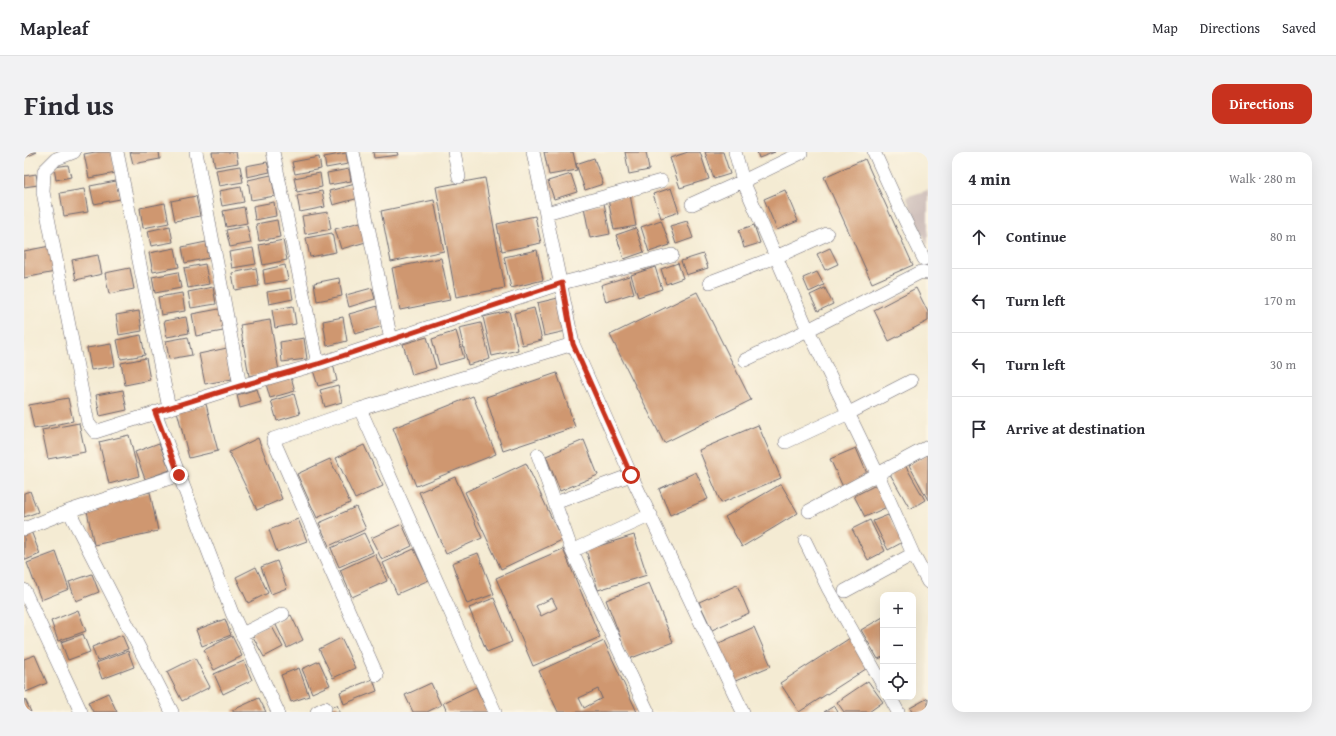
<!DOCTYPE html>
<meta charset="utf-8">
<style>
:root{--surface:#fff;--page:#f2f2f3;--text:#2b2b33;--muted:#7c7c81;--line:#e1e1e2;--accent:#c8321e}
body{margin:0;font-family:"Gentium Book Plus",serif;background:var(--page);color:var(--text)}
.controls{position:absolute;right:12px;bottom:12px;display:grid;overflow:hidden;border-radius:8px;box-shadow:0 4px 16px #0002}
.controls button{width:36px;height:36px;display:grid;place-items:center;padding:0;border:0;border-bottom:1px solid var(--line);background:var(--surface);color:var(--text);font:20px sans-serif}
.stop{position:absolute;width:12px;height:12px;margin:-9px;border:3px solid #c8321e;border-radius:50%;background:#fff}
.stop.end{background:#c8321e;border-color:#fff;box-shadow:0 1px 4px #0008}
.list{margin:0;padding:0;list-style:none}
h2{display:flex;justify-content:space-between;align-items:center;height:52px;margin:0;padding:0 16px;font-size:17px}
h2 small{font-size:13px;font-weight:400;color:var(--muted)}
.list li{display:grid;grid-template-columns:26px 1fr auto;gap:12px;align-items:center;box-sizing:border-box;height:64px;padding:0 16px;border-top:1px solid var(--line)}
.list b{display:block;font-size:15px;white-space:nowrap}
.list em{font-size:13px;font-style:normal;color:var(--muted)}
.icon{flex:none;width:22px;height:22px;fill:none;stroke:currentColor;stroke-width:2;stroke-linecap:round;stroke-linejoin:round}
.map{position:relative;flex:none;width:904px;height:560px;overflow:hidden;border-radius:12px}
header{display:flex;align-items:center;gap:24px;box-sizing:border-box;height:56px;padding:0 20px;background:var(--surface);border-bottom:1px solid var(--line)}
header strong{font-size:19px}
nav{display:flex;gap:22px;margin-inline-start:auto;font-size:14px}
.intro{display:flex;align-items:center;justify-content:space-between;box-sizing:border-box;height:96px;padding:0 24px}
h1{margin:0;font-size:28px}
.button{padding:10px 18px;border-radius:12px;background:var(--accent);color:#fff;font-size:14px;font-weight:700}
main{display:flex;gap:24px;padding:0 24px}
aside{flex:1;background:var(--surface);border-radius:12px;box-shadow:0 4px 16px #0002}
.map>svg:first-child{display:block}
.industrial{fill:#cfc0bb}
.building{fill:#cf976f;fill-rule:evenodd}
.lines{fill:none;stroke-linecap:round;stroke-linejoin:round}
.minor-casing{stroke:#6c6870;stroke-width:14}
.minor{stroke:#fff;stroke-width:13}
.route{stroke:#c8321e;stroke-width:5}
</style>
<header>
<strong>Mapleaf</strong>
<nav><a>Map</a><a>Directions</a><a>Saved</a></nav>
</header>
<div class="intro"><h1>Find us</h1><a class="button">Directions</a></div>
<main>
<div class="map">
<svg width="904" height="560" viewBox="0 0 904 560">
<rect width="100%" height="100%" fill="#fcf5e5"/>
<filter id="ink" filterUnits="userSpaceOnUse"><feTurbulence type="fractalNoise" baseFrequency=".025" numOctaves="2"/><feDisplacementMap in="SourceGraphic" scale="8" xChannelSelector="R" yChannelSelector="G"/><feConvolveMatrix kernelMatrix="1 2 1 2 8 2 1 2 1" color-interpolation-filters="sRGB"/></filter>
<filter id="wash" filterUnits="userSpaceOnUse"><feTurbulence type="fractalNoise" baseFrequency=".012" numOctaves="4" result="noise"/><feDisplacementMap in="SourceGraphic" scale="16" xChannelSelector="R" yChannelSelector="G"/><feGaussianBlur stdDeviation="0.9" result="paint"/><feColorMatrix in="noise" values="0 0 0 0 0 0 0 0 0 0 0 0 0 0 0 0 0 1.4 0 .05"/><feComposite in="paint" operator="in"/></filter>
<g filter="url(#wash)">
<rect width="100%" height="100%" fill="#f4ebd3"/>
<!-- industrial -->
<path class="industrial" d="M904,38V94L882,45Z"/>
<g id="blocks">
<!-- building -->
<path class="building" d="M0,0H13L0,6Z
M71,0H88L92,21L65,26L60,2Z
M106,0H135L136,7L109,12Z
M188,0H212L214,11L191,15Z
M349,0H373L374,3L350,6Z
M520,0H549L553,18L525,23Z
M601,0H622L625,18L605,22Z
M664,0H676L685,27L656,36L646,6Z
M681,0H699L706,22L690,27Z
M733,0H751L735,6Z
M322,1L324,12L302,16L300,5Z
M295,5L297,17L271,22L268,10Z
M570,6L579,32L561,38L552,12Z
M841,7L889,113L848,131L800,25Z
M243,10L246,20L223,25L222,14Z
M44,13L47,25L32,28L30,15Z
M216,14L219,30L195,34L192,18Z
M325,17L327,29L305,33L303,21Z
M296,21L298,35L273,40L270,26Z
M12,22L14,33L0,35V24Z
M547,22L553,40L530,47L524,29Z
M247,23L251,44L227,48L224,28Z
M461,26L481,136L432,145L412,35Z
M92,29L96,47L70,52L66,34Z
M331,32L335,46L309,53L305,39Z
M217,35L220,50L198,54L195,39Z
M647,36L655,60L637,66L629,42Z
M60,37L64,60L40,64L36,41Z
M761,38L774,69L753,78L740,47Z
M298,39L301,55L276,60L273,44Z
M606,43L612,74L590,78L584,47Z
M172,44L176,64L151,69L147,49Z
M410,48L420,99L367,110L357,59Z
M250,50L252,64L231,68L229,54Z
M141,51L145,71L119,76L116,56Z
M580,51L586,82L566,86L560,55Z
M220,55L223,71L202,75L199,59Z
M304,60L307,77L281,82L278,64Z
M511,64L517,91L478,99L473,72Z
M253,68L256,85L235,89L232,72Z
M637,68L646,93L625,100L617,75Z
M663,69L669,86L652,92L646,74Z
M336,70L342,90L317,97L311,77Z
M730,73L736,91L720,96L715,78Z
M146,74L149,90L127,94L124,79Z
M223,74L227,91L206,95L202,78Z
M612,76L620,100L600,107L592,83Z
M308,81L312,100L286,105L282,86Z
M259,88L263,108L239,113L235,93Z
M182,90L185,106L161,111L158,95Z
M26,94L31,120L0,126V99Z
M151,96L155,115L129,120L125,101Z
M229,96L232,112L208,116L205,100Z
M806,96L814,112L801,118L793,102Z
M513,98L519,128L487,136L480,105Z
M679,102L684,116L662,123L657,109Z
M74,103L78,122L52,128L48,108Z
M417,106L426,148L376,158L368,116Z
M654,111L659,126L642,132L637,117Z
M181,112L185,132L164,136L160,116Z
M261,113L264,128L241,132L239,118Z
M631,115L638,137L614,145L607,123Z
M106,116L110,137L85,142L81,121Z
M232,116L235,134L211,138L208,121Z
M154,120L157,136L131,141L128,125Z
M793,120L800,133L785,140L779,126Z
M605,124L610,141L582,150L577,133Z
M315,126L318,144L293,149L290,131Z
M189,135L192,152L167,156L164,140Z
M267,136L269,147L245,152L243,140Z
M348,136L351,147L325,155L322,143Z
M801,136L809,152L794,159L786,143Z
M892,136L904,160V169L865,189L850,158Z
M673,140L727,248L640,291L586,183Z
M158,141L161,159L137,163L134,145Z
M534,146L542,179L520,184L513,151Z
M269,154L272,172L251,176L248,158Z
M354,154L360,174L331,182L325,162Z
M510,156L518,188L498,193L490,161Z
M195,157L199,179L172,184L168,162Z
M115,159L118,179L95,183L92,163Z
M485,159L494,198L468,204L459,165Z
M162,165L165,181L143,185L140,169Z
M319,165L323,189L303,194L299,169Z
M246,168L255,219L225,224L216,173Z
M457,171L466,207L444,213L435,176Z
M432,179L440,206L415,213L408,187Z
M117,183L121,203L97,207L93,188Z
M164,185L168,203L145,207L142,189Z
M403,185L412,216L388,223L379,192Z
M280,186L283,207L258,210L256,190Z
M87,192L91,214L67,218L63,196Z
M203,196L208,227L181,232L175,202Z
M122,206L126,228L101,233L97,211Z
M309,212L313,229L294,234L289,218Z
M533,221L551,275L479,299L462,245Z
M267,225L271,239L246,246L242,232Z
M314,233L318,250L301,255L296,238Z
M233,237L237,250L216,256L213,243Z
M99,238L103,258L76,264L72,243Z
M270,242L276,262L253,269L247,249Z
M449,244L472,302L392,334L369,276Z
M44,246L49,269L10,277L5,253Z
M182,252L194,299L165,306L153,259Z
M55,271L61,300L24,307L18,278Z
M734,273L757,326L697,351L675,298Z
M105,283L115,324L85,332L75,290Z
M234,286L258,347L233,358L205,300Z
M560,288L574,323L536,339L522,304Z
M135,291L146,318L121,327L111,300Z
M340,293L359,334L331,347L312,306Z
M832,296L844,324L819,335L806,307Z
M904,302V348L885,313Z
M306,307L326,351L293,366L273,322Z
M502,311L538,388L477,417L441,340Z
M881,313L901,348L886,357L866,322Z
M672,320L684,347L646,363L635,337Z
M431,325L458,386L422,402L395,340Z
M757,332L774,361L718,395L701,365Z
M852,333L863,355L841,365L830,344Z
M6,339L14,360L0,365V341Z
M126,340L134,379L70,393L62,354Z
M332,355L342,377L305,394L295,371Z
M864,363L879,390L864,398L849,369Z
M274,367L283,389L253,400L245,378Z
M846,368L861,399L844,408L828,377Z
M378,372L388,394L358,408L347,386Z
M7,379L16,402L2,408L0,404V381Z
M340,381L349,400L315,415L307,396Z
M610,383L623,423L574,438L562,398Z
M390,397L405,428L373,442L359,411Z
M539,397L576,485L509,514L472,426ZM528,446L533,456L517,464L512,454Z
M32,400L45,437L17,448L3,411Z
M454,401L470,442L443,452L428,411Z
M351,402L363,429L328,445L316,418Z
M253,409L263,436L247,442L237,415Z
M232,415L244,441L224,451L212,425Z
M68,422L75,440L52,449L45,430Z
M625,431L649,490L605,507L582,448Z
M713,433L725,461L688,478L675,450Z
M470,446L488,490L463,500L445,456Z
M54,458L62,479L34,489L27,469Z
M267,463L279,488L263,496L251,471Z
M859,465V505L854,507L837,478Z
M201,467L207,483L178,494L172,478Z
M246,471L259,495L240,505L227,481Z
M730,475L747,514L709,530L693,492Z
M59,482L66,500L44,508L37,490Z
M98,483L104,497L73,509L68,495Z
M208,484L218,504L190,518L180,498Z
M317,486L331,516L309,526L295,497Z
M826,486L845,515L775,560L756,531Z
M580,489L613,560H534L515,519ZM574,537L578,546L560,556L555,546Z
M104,499L110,515L78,527L72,511Z
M11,503L23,531L2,540L0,536V507Z
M171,506L186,535L158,549L143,520Z
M220,509L228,528L199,542L190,522Z
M295,509L306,533L288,541L278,517Z
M275,516L285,544L267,550L257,523Z
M349,527L353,539L320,552L316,540Z
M844,529L859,550L845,560H820L813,550Z
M407,531L417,553L403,560H389L381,543Z
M452,535L464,560H423L419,551Z
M84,541L93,560H69L64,550Z
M235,546L242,560H209V558Z
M904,546V560H888L886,556Z
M1,547L7,560H0V548Z
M313,553L316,560H295Z
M810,554L814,560H800Z"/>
</g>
</g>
<g filter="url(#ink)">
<use href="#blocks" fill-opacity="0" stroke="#6c6870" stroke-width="1"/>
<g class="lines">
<!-- minor casing -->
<g class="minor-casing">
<path id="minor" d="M50,0L32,7L20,19L19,40L64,271L71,280L216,234L294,212L538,131L648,103
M93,0L145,256
M172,0L216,234
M249,0L294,212
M329,0L367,188
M430,0L435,25
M509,0L549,192L607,323L719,560
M711,0L719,29L784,178L854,323L889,402L904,430
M850,0L879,64L900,107
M668,52L719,29L777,1
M522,61L637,29
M686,130L752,105L803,82
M721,208L784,178L897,120L904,121
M336,257L471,560
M131,260L208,461L254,560
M762,290L825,261L887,229
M514,303L531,351L607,323
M531,351L548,399L624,560
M45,359L148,560
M785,359L904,295
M0,377L45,359L155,323
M781,389L804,436L859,533
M548,399L627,363
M0,438L57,560
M821,439L889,402
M218,482L259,462
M353,523L249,287L336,257L549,192
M866,545L874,560
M293,560L301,556"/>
</g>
<!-- minor -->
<use href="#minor" class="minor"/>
</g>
</g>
<g class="lines" filter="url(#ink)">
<!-- route -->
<path class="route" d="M155,323L131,260L216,234L294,212L538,131L549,192L607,323"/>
</g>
</svg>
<div class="controls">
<button>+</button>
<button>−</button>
<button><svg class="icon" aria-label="locate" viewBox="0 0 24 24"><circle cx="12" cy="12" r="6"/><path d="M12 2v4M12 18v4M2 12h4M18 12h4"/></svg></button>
</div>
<div class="stop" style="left:607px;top:323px"></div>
<div class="stop end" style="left:155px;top:323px"></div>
</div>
<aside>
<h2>4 min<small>Walk · 280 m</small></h2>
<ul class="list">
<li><svg class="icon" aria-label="ahead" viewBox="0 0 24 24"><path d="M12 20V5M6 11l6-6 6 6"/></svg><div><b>Continue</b></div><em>80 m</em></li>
<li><svg class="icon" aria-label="left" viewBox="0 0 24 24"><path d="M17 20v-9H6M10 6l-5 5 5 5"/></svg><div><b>Turn left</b></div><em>170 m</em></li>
<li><svg class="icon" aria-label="left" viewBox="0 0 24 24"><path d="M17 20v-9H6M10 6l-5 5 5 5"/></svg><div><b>Turn left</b></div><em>30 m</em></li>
<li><svg class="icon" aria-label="arrive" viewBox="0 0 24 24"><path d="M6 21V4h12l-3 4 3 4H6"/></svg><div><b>Arrive at destination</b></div></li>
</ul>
</aside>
</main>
